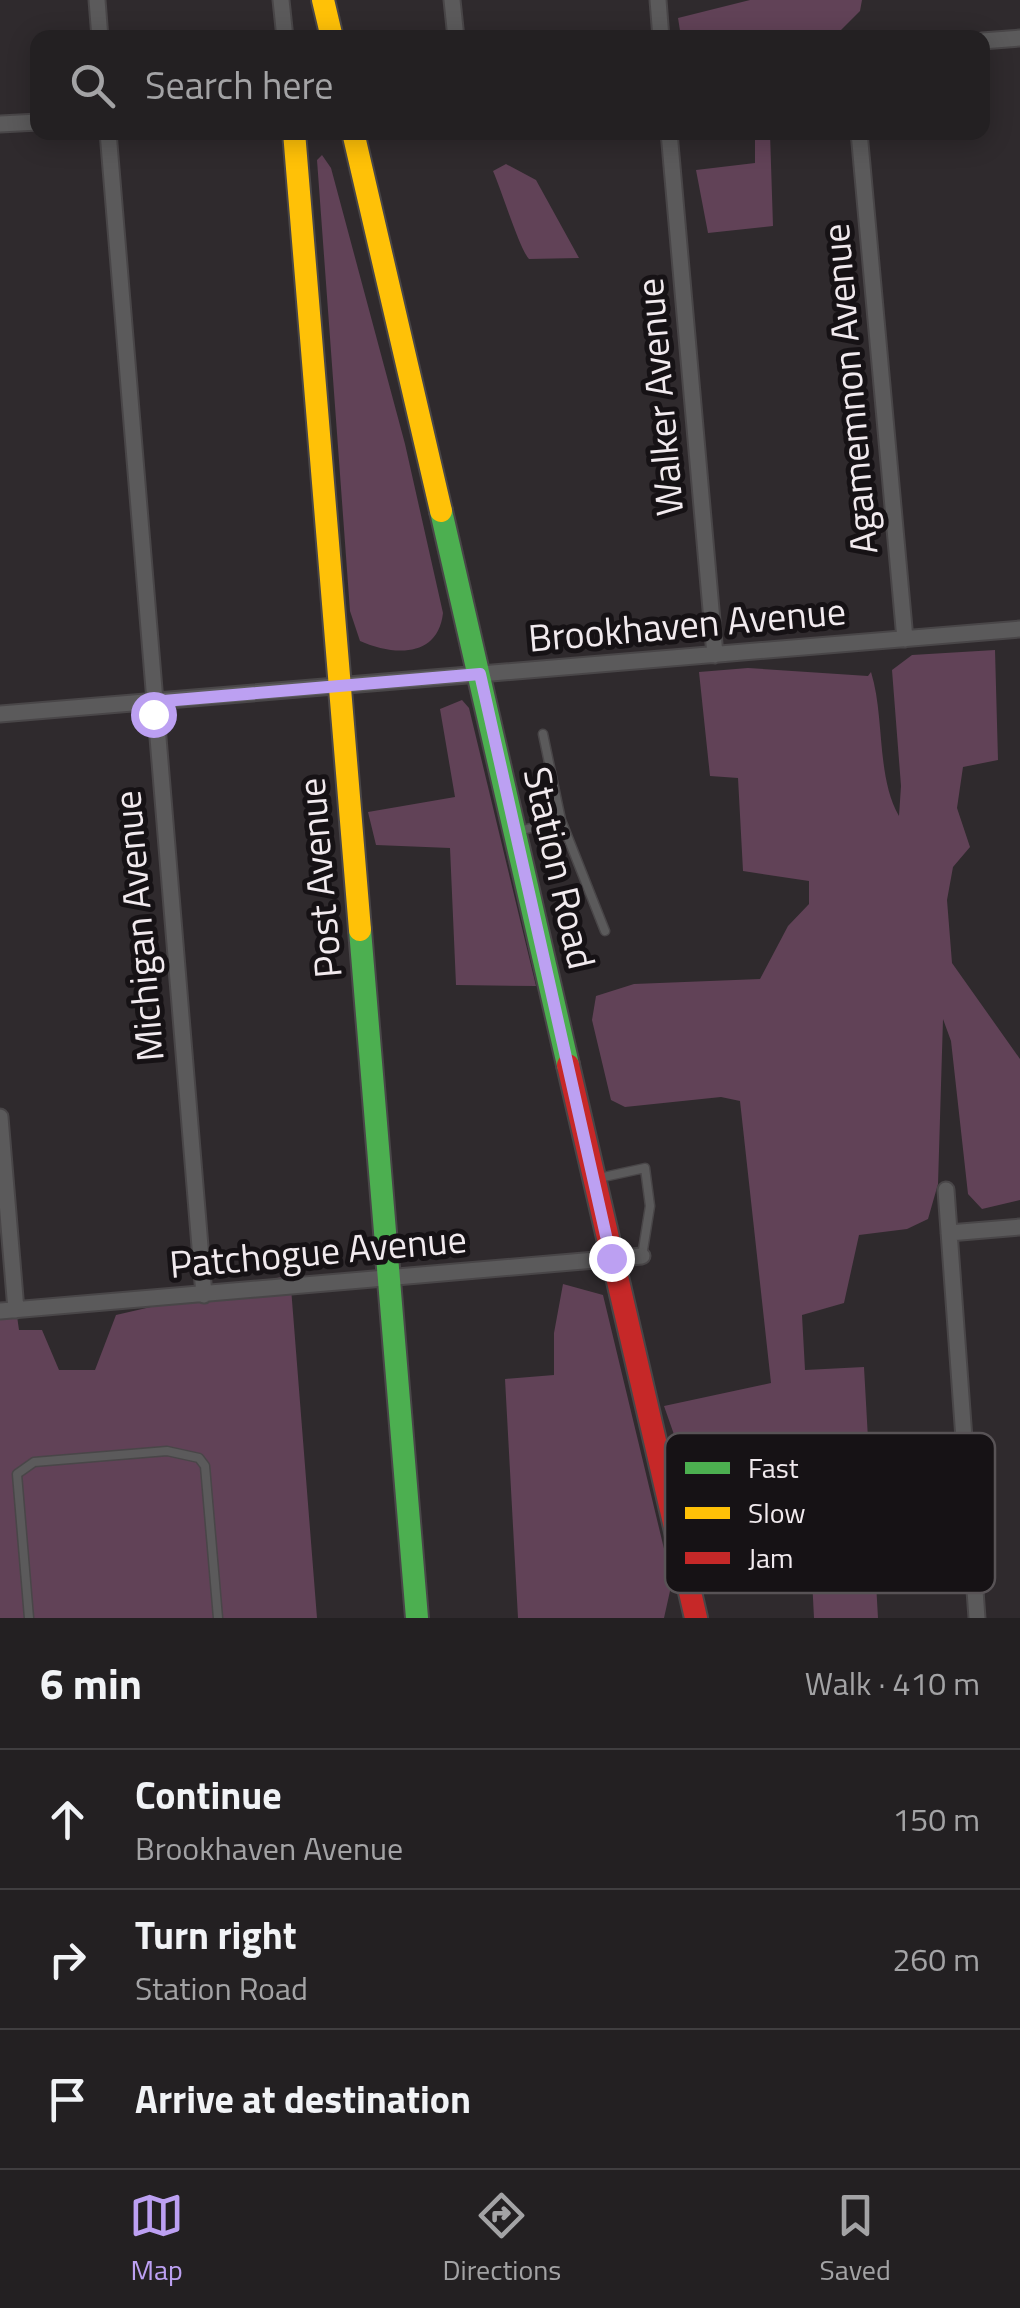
<!DOCTYPE html>
<meta charset="utf-8">
<style>
:root{--surface:#232022;--page:#2b282a;--text:#f1f3f6;--muted:#a3a3a5;--line:#403e40;--accent:#bca0f2}
body{margin:0;font-family:"Titillium Web",sans-serif;background:var(--page);color:var(--text)}
.stop{position:absolute;width:30px;height:30px;margin:-22px;border:8px solid #bca0f2;border-radius:50%;background:#fff}
.stop.end{background:#bca0f2;border-color:#fff;box-shadow:0 2px 10px #0008}
.list{margin:0;padding:0;list-style:none}
h2{display:flex;justify-content:space-between;align-items:center;height:130px;margin:0;padding:0 40px;font-size:42px}
h2 small{font-size:32px;font-weight:400;color:var(--muted)}
.list li{display:grid;grid-template-columns:65px 1fr auto;gap:30px;align-items:center;box-sizing:border-box;height:140px;padding:0 40px;border-top:2px solid var(--line)}
.list b{display:block;font-size:38px;white-space:nowrap}
.list p{margin:0;font-size:32px;white-space:nowrap;color:var(--muted)}
.list em{font-size:32px;font-style:normal;color:var(--muted)}
.icon{flex:none;width:55px;height:55px;fill:none;stroke:currentColor;stroke-width:2;stroke-linecap:round;stroke-linejoin:round}
.map{position:relative;flex:none;width:1020px;height:1618px;overflow:hidden}
.search{position:absolute;background:var(--surface);box-shadow:0 5px 25px #0003;left:30px;right:30px;top:30px;height:110px;display:flex;align-items:center;gap:25px;box-sizing:border-box;padding:0 35px;border-radius:20px;color:var(--muted);font-size:38px}
.sheet{height:550px;background:var(--surface)}
nav{display:flex;justify-content:space-around;align-items:center;box-sizing:border-box;height:140px;border-top:2px solid var(--line);background:var(--surface);font-size:28px;color:var(--muted)}
nav a{display:grid;justify-items:center;gap:5px}
nav .on{color:var(--accent)}
.map>svg:first-child{display:block}
.green{fill:#614257}
.lines{fill:none;stroke-linecap:round;stroke-linejoin:round}
.lane-casing{stroke:#494648;stroke-width:11}
.street-casing{stroke:#494648;stroke-width:19}
.fast-casing{stroke:#494648;stroke-width:26}
.slow-casing{stroke:#494648;stroke-width:26}
.jam-casing{stroke:#494648;stroke-width:26}
.lane{stroke:#5b5a5b;stroke-width:8}
.street{stroke:#5b5a5b;stroke-width:15}
.fast{stroke:#4caf50;stroke-width:22}
.slow{stroke:#ffc107;stroke-width:22}
.jam{stroke:#c62828;stroke-width:22}
.route{stroke:#bca0f2;stroke-width:12}
.labels{text-anchor:middle;stroke-width:10;stroke-linejoin:round;paint-order:stroke}
.street-label{font-size:38px;fill:#f1eaee;stroke:#161215}
.key{fill:#161215;stroke:#585356;stroke-width:2.5}
.key-label{font-size:28px;fill:#f1eaee}
</style>
<div class="map">
<svg width="1020" height="1618" viewBox="0 0 1020 1618">
<rect width="100%" height="100%" fill="#2f2a2d"/>
<!-- green -->
<path class="green" d="M750,0H862L860,11L834,37H681L678,18Z
M755,133H770L773,226L708,233L696,170L755,163Z
M322,155L331,168L405,444L443,613C438,658 394,656 360,641L350,611L317,160Z
M506,164L536,180L579,258L529,259C520,250 501,189 493,171Z
M995,650L998,760L963,767L957,808L970,847L953,867L947,900L952,963L1020,1059V1200L982,1209L968,1194L951,1041L943,1019L938,1184L928,1219L907,1229L859,1235L844,1303L802,1315L805,1370L864,1367L878,1618H814L809,1520L764,1493L698,1503L664,1406L771,1383L740,1101L721,1097L625,1107L611,1100L592,1020L596,996L634,984L760,979L788,926L809,904V881L743,871L738,778L710,776L699,672L748,668L868,676L871,672C885,717 876,776 899,816L901,786L892,670L912,655Z
M462,700L469,708L536,986L456,985L450,848L376,845L368,812L455,797L440,709Z
M290,1275L317,1618H0V1317L17,1316L19,1330H42L59,1370H95L116,1315Z
M563,1284L603,1295L672,1582L664,1618H518L505,1379L554,1375V1333Z"/>
<g class="lines">
<!-- lane casing -->
<g class="lane-casing">
<path id="lane" d="M561,820L605,931
M519,831L561,820L543,734
M599,1178L645,1168L650,1206L642,1256
M29,1618L17,1474L34,1462L167,1451L199,1458L205,1466L218,1618"/>
</g>
<!-- street casing -->
<g class="street-casing">
<path id="street" d="M97,0L100,38
M281,0L285,38
M452,0L456,38
M658,0L661,38
M982,41L1020,38
M0,124L38,122
M108,132L204,1295
M669,132L715,655
M859,132L905,639
M0,714L1020,629
M0,1117L16,1310
M946,1190L977,1618
M949,1233L1020,1227
M0,1311L642,1256"/>
</g>
<!-- fast casing -->
<g class="fast-casing">
<path id="fast" d="M441,511L568,1065
M360,930L417,1618"/>
</g>
<!-- slow casing -->
<g class="slow-casing">
<path id="slow" d="M323,0L332,38
M294,132L360,930
M353,132L441,511"/>
</g>
<!-- jam casing -->
<g class="jam-casing">
<path id="jam" d="M568,1065L696,1618"/>
</g>
<!-- lane -->
<use href="#lane" class="lane"/>
<!-- street -->
<use href="#street" class="street"/>
<!-- fast -->
<use href="#fast" class="fast"/>
<!-- slow -->
<use href="#slow" class="slow"/>
<!-- jam -->
<use href="#jam" class="jam"/>
</g>
<g class="lines">
<!-- route -->
<path class="route" d="M153,714L152,702L480,674L611,1258"/>
</g>
<g class="labels">
<!-- street labels -->
<g class="street-label">
<text transform="translate(850 389) rotate(-95)" y="13">Agamemnon Avenue</text>
<text transform="translate(660 397) rotate(-95)" y="13">Walker Avenue</text>
<text transform="translate(687 625) rotate(-5)" y="13">Brookhaven Avenue</text>
<text transform="translate(559 868) rotate(77)" y="13">Station Road</text>
<text transform="translate(320 878) rotate(-95)" y="13">Post Avenue</text>
<text transform="translate(139 926) rotate(-95)" y="13">Michigan Avenue</text>
<text transform="translate(318 1252) rotate(-5)" y="13">Patchogue Avenue</text>
</g>
</g>
<!-- legend -->
<rect x="665" y="1433" width="330" height="160" rx="15" class="key"/>
<rect x="685" y="1462" width="45" height="12" fill="#4caf50"/>
<rect x="685" y="1507" width="45" height="12" fill="#ffc107"/>
<rect x="685" y="1552" width="45" height="12" fill="#c62828"/>
<g class="key-label">
<text x="748" y="1478">Fast</text>
<text x="748" y="1523">Slow</text>
<text x="748" y="1568">Jam</text>
</g>
</svg>
<div class="stop" style="left:153px;top:714px"></div>
<div class="stop end" style="left:611px;top:1258px"></div>
<div class="search"><svg class="icon" aria-label="search" viewBox="0 0 24 24"><circle cx="10" cy="10" r="6"/><path d="M15 15l6 6"/></svg>Search here</div>
</div>
<section class="sheet">
<h2>6 min<small>Walk · 410 m</small></h2>
<ul class="list">
<li><svg class="icon" aria-label="ahead" viewBox="0 0 24 24"><path d="M12 20V5M6 11l6-6 6 6"/></svg><div><b>Continue</b><p>Brookhaven Avenue</p></div><em>150 m</em></li>
<li><svg class="icon" aria-label="right" viewBox="0 0 24 24"><path d="M7 20v-9h11M14 6l5 5-5 5"/></svg><div><b>Turn right</b><p>Station Road</p></div><em>260 m</em></li>
<li><svg class="icon" aria-label="arrive" viewBox="0 0 24 24"><path d="M6 21V4h12l-3 4 3 4H6"/></svg><div><b>Arrive at destination</b></div></li>
</ul>
</section>
<nav>
<a class="on"><svg class="icon" aria-label="map" viewBox="0 0 24 24"><path d="M3 6l6-2 6 2 6-2v14l-6 2-6-2-6 2zM9 4v14M15 6v14"/></svg>Map</a>
<a><svg class="icon" aria-label="directions" viewBox="0 0 24 24"><path d="M12 3l9 9-9 9-9-9zM9 14v-3h6M13 9l2 2-2 2"/></svg>Directions</a>
<a><svg class="icon" aria-label="saved" viewBox="0 0 24 24"><path d="M7 4h10v16l-5-4-5 4z"/></svg>Saved</a>
</nav>
